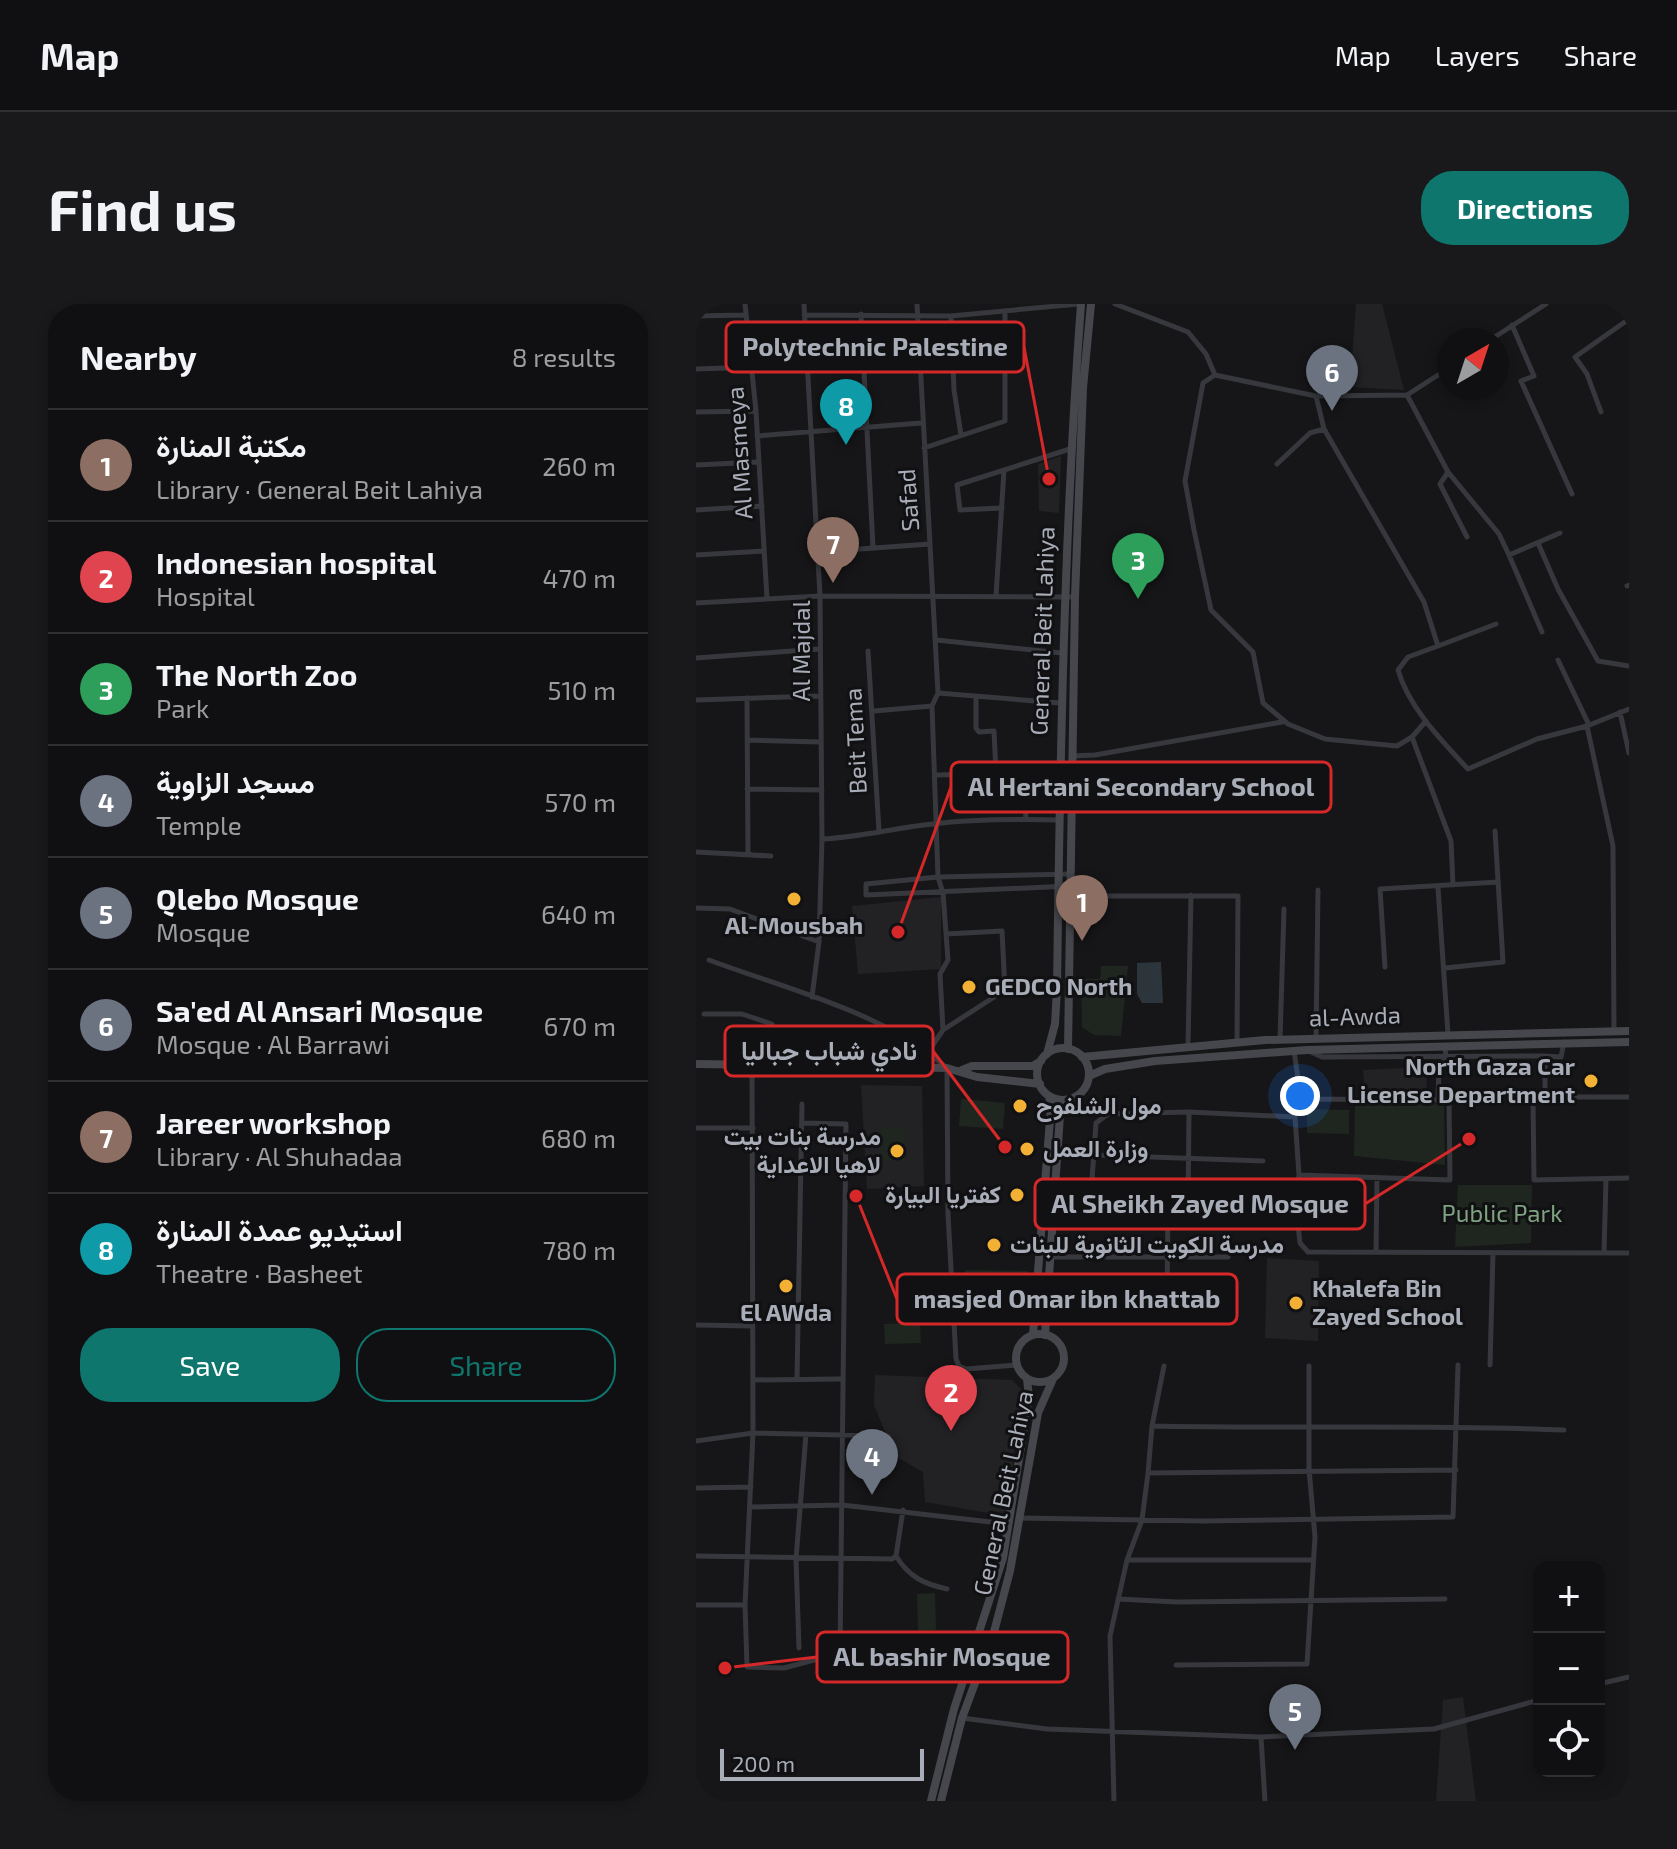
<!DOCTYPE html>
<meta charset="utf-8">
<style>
:root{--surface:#101012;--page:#19191b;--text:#f1f3f6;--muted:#9c9d9f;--line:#303032;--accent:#0f766e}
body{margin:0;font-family:"Exo 2",Vazirmatn,sans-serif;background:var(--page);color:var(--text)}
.controls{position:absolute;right:24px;bottom:24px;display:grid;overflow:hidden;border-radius:16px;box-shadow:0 4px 12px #0003}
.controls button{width:72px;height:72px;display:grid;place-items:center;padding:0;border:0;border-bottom:2px solid var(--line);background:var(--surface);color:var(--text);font:40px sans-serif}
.compass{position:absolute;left:741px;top:24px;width:72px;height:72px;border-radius:50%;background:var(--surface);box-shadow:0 4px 12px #0003;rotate:39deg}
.scale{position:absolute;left:24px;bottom:20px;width:204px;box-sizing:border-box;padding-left:8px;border:4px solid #a8adb8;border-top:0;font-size:22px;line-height:28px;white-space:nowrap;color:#a8adb8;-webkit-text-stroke:6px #111113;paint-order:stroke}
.you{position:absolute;left:604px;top:792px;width:28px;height:28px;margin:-20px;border:6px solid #fff;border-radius:50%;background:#1a73e8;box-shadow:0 0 0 12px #1a73e833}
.badge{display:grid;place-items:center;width:52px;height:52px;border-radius:50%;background:var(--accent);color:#fff;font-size:26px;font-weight:700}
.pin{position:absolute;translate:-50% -66px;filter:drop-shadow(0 2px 4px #0008)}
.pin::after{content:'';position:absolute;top:42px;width:28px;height:24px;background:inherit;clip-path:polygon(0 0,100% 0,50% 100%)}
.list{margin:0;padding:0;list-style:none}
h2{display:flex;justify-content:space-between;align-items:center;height:104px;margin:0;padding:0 32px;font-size:34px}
h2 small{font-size:26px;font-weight:400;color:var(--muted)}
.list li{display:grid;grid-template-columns:52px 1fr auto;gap:24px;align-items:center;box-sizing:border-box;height:112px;padding:0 32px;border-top:2px solid var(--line)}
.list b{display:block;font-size:30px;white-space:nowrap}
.list p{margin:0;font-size:26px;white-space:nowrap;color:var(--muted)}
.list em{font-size:26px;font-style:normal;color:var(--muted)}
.actions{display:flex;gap:16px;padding:24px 32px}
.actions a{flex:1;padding:18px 0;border:2px solid var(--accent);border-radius:32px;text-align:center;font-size:28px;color:var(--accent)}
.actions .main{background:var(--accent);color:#fff}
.icon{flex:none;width:44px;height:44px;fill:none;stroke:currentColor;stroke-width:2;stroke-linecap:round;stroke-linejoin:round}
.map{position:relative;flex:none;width:933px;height:1497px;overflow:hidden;border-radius:32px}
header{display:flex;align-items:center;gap:48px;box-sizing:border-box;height:112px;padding:0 40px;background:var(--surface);border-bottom:2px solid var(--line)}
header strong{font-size:38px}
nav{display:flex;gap:44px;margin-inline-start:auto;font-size:28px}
.intro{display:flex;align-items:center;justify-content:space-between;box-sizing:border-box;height:192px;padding:0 48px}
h1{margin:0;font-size:56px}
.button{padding:20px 36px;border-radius:32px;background:var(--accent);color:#fff;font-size:28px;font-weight:700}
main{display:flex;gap:48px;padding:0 48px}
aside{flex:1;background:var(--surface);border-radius:32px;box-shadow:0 4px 12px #0003}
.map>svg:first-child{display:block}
.built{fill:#222225}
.green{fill:#1e261f}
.water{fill:#2c353c}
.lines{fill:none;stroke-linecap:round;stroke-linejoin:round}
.minor{stroke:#37383d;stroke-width:5}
.secondary{stroke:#45474d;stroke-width:8}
.poi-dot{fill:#f2b134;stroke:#111113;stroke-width:3}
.labels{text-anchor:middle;stroke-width:6;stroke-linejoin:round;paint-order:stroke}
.street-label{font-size:24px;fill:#a8adb8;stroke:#111113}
.poi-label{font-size:24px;font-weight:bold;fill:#a8adb8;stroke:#111113;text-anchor:start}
.park-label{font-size:24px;fill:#7fa381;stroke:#111113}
.leader{fill:none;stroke:#d62828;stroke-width:3}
.callout-dot{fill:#d62828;stroke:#111113;stroke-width:3}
.callout{fill:#111113;stroke:#d62828;stroke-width:3}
.callout-label{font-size:26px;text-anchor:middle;font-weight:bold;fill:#a8adb8}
</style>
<header>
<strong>Map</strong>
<nav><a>Map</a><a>Layers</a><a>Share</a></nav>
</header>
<div class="intro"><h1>Find us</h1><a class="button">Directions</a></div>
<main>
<aside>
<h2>Nearby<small>8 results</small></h2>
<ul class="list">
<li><span class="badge" style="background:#8d6e63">1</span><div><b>مكتبة المنارة</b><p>Library · General Beit Lahiya</p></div><em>260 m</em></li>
<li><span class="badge" style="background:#e0444e">2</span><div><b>Indonesian hospital</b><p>Hospital</p></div><em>470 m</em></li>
<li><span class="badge" style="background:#2e9e5b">3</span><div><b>The North Zoo</b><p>Park</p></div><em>510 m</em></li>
<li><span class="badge" style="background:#6b7280">4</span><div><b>مسجد الزاوية</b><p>Temple</p></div><em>570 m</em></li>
<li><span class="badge" style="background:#6b7280">5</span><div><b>Qlebo Mosque</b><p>Mosque</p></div><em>640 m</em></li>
<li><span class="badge" style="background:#6b7280">6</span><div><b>Sa'ed Al Ansari Mosque</b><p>Mosque · Al Barrawi</p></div><em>670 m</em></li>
<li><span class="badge" style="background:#8d6e63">7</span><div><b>Jareer workshop</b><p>Library · Al Shuhadaa</p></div><em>680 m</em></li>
<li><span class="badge" style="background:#0f9aa8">8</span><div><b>استيديو عمدة المنارة</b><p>Theatre · Basheet</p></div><em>780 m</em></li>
</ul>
<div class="actions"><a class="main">Save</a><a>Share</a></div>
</aside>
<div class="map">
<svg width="933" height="1497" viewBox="0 0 933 1497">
<rect width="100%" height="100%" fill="#161618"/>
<!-- built -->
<path class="built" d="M660,0H686L708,86L654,83Z
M365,152L363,209L343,207L342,160Z
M245,593V665L162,670L156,602Z
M730,763L731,787L669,790L667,766Z
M165,781L226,782L228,882L171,885Z
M571,954L623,957L622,1037L569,1034Z
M179,1071L316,1076L326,1086L311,1208L304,1211L229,1198L227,1168L199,1152L178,1101Z
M767,1393L780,1497H740L747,1396Z"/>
<!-- green -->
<path class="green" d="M405,662H432L425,732L398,731L386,723L385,675H404Z
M265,795L309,799L307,825L263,822Z
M748,799L749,861L658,852L659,800Z
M611,805L653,806V830L611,829Z
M209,824L210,856L185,857L183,825Z
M762,881H836L835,939L759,943Z
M269,966L332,967L330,999L269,997Z
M224,1019L225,1039L189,1040L188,1020Z
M239,1289L240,1326L222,1327L221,1290Z"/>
<!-- water -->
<path class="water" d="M465,658L467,699H446L441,690V659Z"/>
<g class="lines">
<!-- minor -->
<path class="minor" d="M49,0L60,107L71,295
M108,0L124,292L126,535L123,638L116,693
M221,0L242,389L236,402L242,573L247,589L252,656L244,670L247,726L232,748
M419,0L492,28L510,50L519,71L620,92L711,91L753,64
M165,10L177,243
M108,11L255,12L382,0
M0,12L49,11
M255,12L258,86L265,131
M816,21L838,72L825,77L876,190
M794,36L850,0
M0,65L61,63
M519,71L507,79L489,177L498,226L515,306L557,348L567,399L592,420L629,435L701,442L716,433
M711,91L752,168L744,180L771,233
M620,92L628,125L728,298L742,342L712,353L702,366C713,404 746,437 772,465L841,435L891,422L933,405
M0,108L60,107
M905,108L891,70L879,53L933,15
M61,132L225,119
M228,144L309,117V7
M581,160L614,129L628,125
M0,161L62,158
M752,168L803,230L813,251L864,229
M306,204L264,206L261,181L374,145
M0,206L66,202
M842,239L862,285L902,357L933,362
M122,248L234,240
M0,251L68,247
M813,251L846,328
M931,282L933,281
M300,292L308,166
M0,299L124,292L379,293
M240,336L366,349
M742,342L800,320
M172,347L183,527
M0,354L123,345
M862,356L893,421
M242,389L364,399
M280,393V424L283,428L298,427L300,468
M51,394L52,551
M0,396L124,392
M178,407L236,402
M924,408L933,449
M730,417L716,433L755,537L757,581
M891,422L917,542L918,727
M51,436L123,438
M375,452L399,451L586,418
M327,468L330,515
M240,471L362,468
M51,485L126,486
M126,535C165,533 198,524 237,520C278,515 320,515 362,516
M0,548L75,552
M374,570L242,573L170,580V591L374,582
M742,584L752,730
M375,592H542L541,738
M0,604L34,605L123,638
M13,656C93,686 186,707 251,764L252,910L260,1055L263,1062L270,1065L321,1061
M689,663L684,585L802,578
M749,664L807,658L799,527
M8,710H46L76,720
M247,726L309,686L306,627L250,630
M584,735L588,605
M620,735L622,586
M868,738L865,753L849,752V793L837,795L838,876L933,874
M492,742L495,591
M598,747L605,795L599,813L603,871L600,903L604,939L612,948L933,949
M615,748L626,753L849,752
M56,760L57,1129L49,1301L51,1363L88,1364L144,1349L206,1343L244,1357L267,1377
M849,793H933
M742,795L743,762L750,754L749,742
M106,819L150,820L144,1349
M0,824H57
M399,851L567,857
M603,871L754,876L753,796L605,795
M359,903H600
M394,904L400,819L412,810L493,808L599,813
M492,905L493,808
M680,948L681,875
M908,949L910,875
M355,953H532
M353,991L471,992L472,905
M0,1021L57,1022
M794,1061L797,949
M101,1075L106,800
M57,1076L144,1075
M456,1122C593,1125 731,1120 868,1126
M0,1137L57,1129L192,1132
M452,1169L456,1122L468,1062
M0,1184L55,1183
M55,1203L146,1201L312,1220
M207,1206L200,1252C213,1273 228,1280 251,1285
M323,1214L506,1217L757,1213L762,1061
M0,1252L196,1255L200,1252
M431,1256H616
M422,1295L481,1298L749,1295
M0,1301H49
M103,1344L100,1255L110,1130
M480,1361L611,1360L619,1233L613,1165V1062
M903,1380L933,1373
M266,1414L351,1425L565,1433L738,1425L843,1396
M565,1433L569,1497
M418,1497L414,1332L431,1256L446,1216L452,1169L760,1166"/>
<!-- secondary -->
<path class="secondary" d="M341 770a26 26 0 1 1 52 0a26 26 0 1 1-52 0Z
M372,745L379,293L387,84L395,0
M351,750L359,720L361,685C364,456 368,228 385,0
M386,753L569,736L933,727
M0,760L251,764L281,773L344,780
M266,766L276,762H337L345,757
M393,772L409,765L459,757L611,746L933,738
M320 1054a24 24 0 1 1 48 0a24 24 0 1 1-48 0Z
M337,1031L355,803L353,792
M349,1031L365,796
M235,1497L258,1405L307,1254L333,1093L331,1075
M245,1497L266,1414L298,1328L314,1267L342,1109L357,1075"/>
</g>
<!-- markers -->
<g class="poi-dot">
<circle cx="98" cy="595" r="8"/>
<circle cx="273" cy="683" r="8"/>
<circle cx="895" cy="777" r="8"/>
<circle cx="324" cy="802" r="8"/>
<circle cx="331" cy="845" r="8"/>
<circle cx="201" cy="847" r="8"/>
<circle cx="321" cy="891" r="8"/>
<circle cx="298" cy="941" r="8"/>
<circle cx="90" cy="982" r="8"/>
<circle cx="600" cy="999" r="8"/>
</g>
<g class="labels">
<!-- street labels -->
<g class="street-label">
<text transform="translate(44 149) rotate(-94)" y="8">Al Masmeya</text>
<text transform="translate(213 196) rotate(-94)" y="8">Safad</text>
<text transform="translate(347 327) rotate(-88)" y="8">General Beit Lahiya</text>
<text transform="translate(106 347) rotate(-90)" y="8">Al Majdal</text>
<text transform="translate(160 437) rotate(-93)" y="8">Beit Tema</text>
<text transform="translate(659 713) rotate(-2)" y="8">al-Awda</text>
<text transform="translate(308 1189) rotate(-78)" y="8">General Beit Lahiya</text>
</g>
<!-- poi labels -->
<g class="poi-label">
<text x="98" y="630" text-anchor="middle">Al-Mousbah</text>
<text x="289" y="691">GEDCO North</text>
<text x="879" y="771" text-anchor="end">North Gaza Car<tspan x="879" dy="28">License Department</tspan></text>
<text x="340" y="810">مول الشلفوح</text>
<text x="185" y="841" text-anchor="end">مدرسة بنات بيت<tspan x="185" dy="28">لاهيا الاعداية</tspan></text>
<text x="347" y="853">وزارة العمل</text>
<text x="305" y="899" text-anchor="end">كفتريا البيارة</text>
<text x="314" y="949">مدرسة الكويت الثانوية للبنات</text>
<text x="616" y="993">Khalefa Bin<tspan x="616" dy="28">Zayed School</tspan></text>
<text x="90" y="1017" text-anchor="middle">El AWda</text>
</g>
<!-- park labels -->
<g class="park-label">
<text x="806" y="918">Public Park</text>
</g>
</g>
<!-- callouts -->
<path class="leader" d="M353 175L328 43M202 628L255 483M309 843L237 747M773 835L669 900M160 892L201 995M29 1364L121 1353"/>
<g class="callout-dot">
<circle cx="353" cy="175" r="8"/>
<circle cx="202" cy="628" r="8"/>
<circle cx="309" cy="843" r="8"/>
<circle cx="773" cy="835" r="8"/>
<circle cx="160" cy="892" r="8"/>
<circle cx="29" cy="1364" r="8"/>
</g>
<g class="callout">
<rect x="30" y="18" width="298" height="50" rx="8"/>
<rect x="255" y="458" width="380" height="50" rx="8"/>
<rect x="29" y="722" width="208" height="50" rx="8"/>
<rect x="339" y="875" width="330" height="50" rx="8"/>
<rect x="201" y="970" width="340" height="50" rx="8"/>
<rect x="121" y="1328" width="251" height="50" rx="8"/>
</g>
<g class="callout-label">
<text x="179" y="52">Polytechnic Palestine</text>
<text x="445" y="492">Al Hertani Secondary School</text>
<text x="133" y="756">نادي شباب جباليا</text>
<text x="504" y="909">Al Sheikh Zayed Mosque</text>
<text x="371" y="1004">masjed Omar ibn khattab</text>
<text x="246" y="1362">AL bashir Mosque</text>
</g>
</svg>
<div class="controls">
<button>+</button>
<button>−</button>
<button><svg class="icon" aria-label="locate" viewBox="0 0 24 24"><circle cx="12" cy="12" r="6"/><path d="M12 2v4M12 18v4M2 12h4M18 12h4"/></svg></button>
</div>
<svg class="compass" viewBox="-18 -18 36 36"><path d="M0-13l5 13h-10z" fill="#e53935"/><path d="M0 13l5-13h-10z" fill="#9c9d9f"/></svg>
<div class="scale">200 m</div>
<div class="you"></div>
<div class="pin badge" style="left:386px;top:637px;background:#8d6e63">1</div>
<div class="pin badge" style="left:255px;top:1127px;background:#e0444e">2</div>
<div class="pin badge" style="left:442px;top:295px;background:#2e9e5b">3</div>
<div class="pin badge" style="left:176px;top:1191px;background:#6b7280">4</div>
<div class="pin badge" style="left:599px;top:1446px;background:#6b7280">5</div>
<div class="pin badge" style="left:636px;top:107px;background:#6b7280">6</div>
<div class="pin badge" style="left:137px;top:279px;background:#8d6e63">7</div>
<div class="pin badge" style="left:150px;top:141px;background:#0f9aa8">8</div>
</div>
</main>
